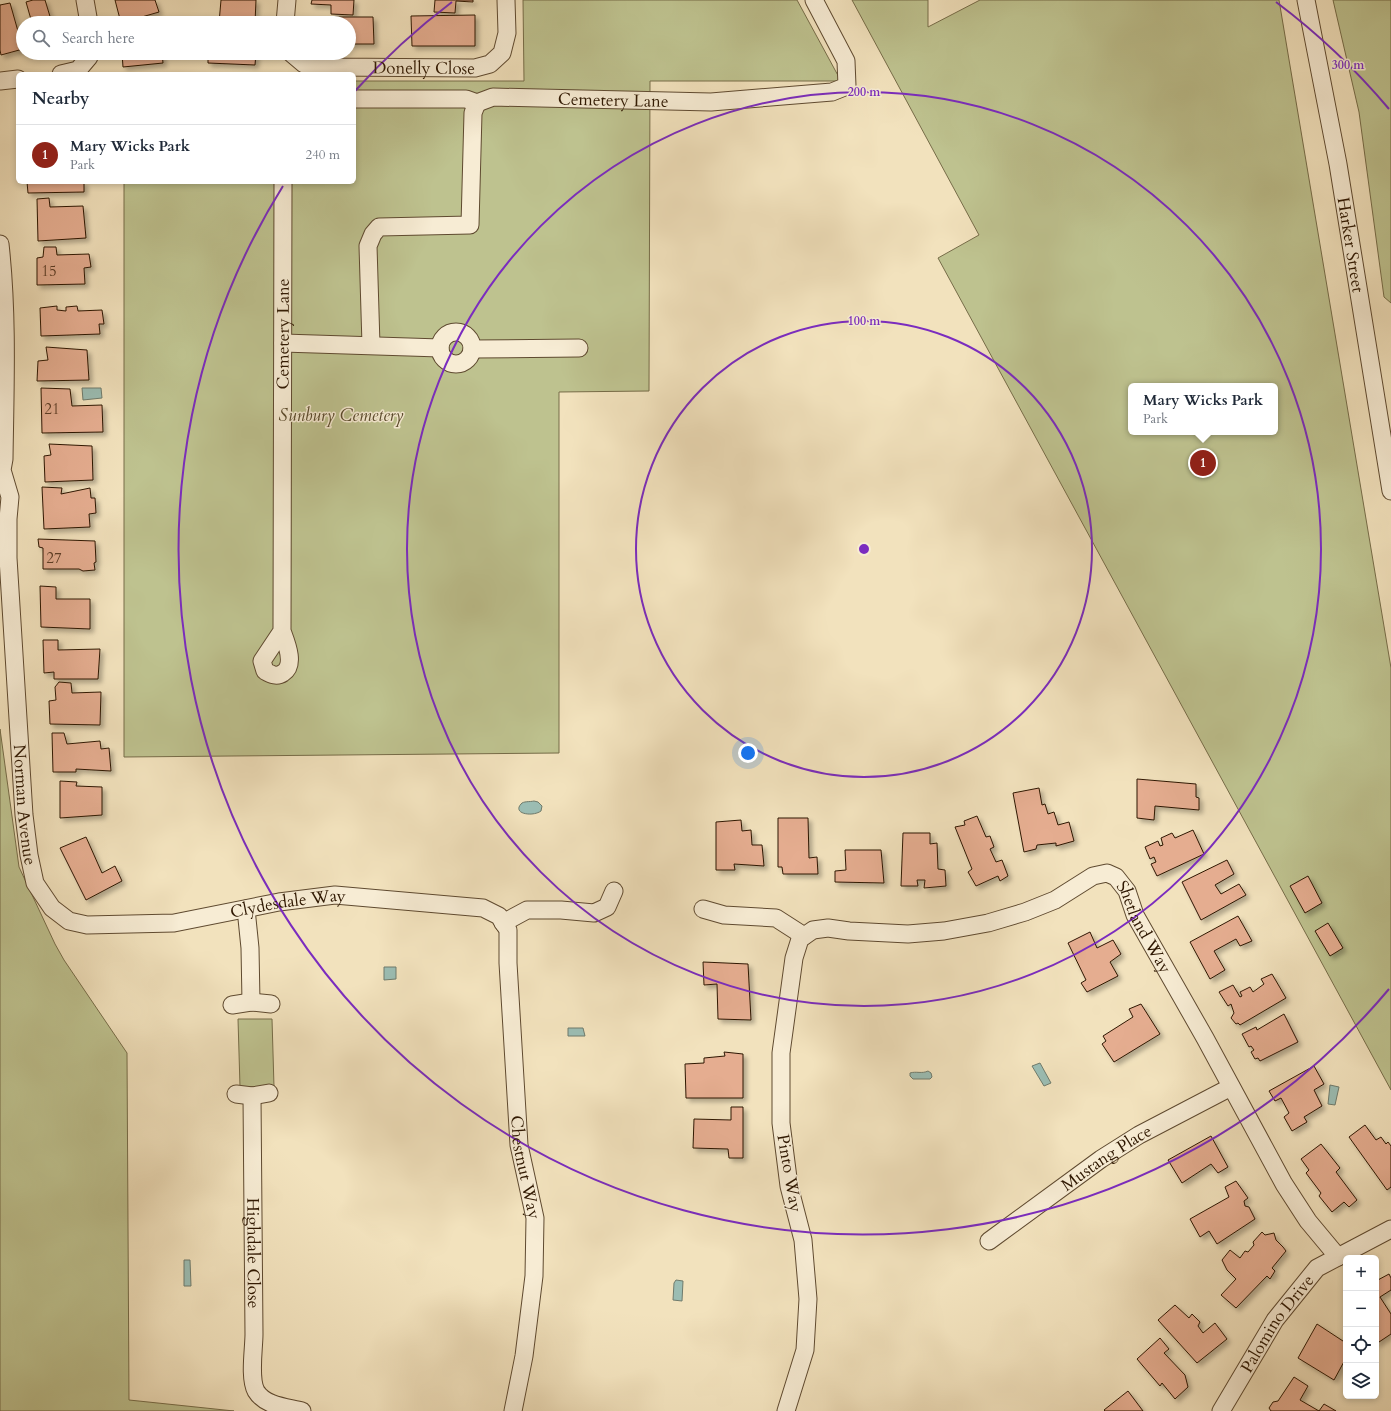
<!DOCTYPE html>
<meta charset="utf-8">
<style>
:root{--surface:#fff;--page:#f2f2f3;--text:#1f2937;--muted:#747a83;--line:#e0e1e3;--accent:#8f2418}
body{margin:0;font-family:Cardo,serif;background:var(--page);color:var(--text)}
.controls{position:absolute;right:12px;bottom:12px;display:grid;overflow:hidden;border-radius:6px;box-shadow:0 2px 6px #0003}
.controls button{width:36px;height:36px;display:grid;place-items:center;padding:0;border:0;border-bottom:1px solid var(--line);background:var(--surface);color:var(--text);font:20px sans-serif}
.you{position:absolute;left:748px;top:753px;width:14px;height:14px;margin:-10px;border:3px solid #fff;border-radius:50%;background:#1a73e8;box-shadow:0 0 0 6px #1a73e833}
.badge{display:grid;place-items:center;width:26px;height:26px;border-radius:50%;background:var(--accent);color:#fff;font-size:13px;font-weight:700}
.pin{position:absolute;translate:-50% -50%;border:2px solid #fff;box-shadow:0 1px 4px #0006}
.popup{position:absolute;left:1128px;top:383px;width:150px;height:52px;box-sizing:border-box;display:grid;place-content:center;border-radius:6px;background:var(--surface);filter:drop-shadow(0 1px 3px #0005);font-size:13px;white-space:nowrap;color:var(--muted)}
.popup b{font-size:15px;color:var(--text)}
.popup::after{content:'';position:absolute;left:50%;top:100%;margin-left:-8px;border:8px solid transparent;border-top-color:var(--surface)}
.list{margin:0;padding:0;list-style:none}
h2{display:flex;justify-content:space-between;align-items:center;height:52px;margin:0;padding:0 16px;font-size:17px}
h2 small{font-size:13px;font-weight:400;color:var(--muted)}
.list li{display:grid;grid-template-columns:26px 1fr auto;gap:12px;align-items:center;box-sizing:border-box;height:60px;padding:0 16px;border-top:1px solid var(--line)}
.list b{display:block;font-size:15px;white-space:nowrap}
.list p{margin:0;font-size:13px;white-space:nowrap;color:var(--muted)}
.list em{font-size:13px;font-style:normal;color:var(--muted)}
.icon{flex:none;width:22px;height:22px;fill:none;stroke:currentColor;stroke-width:2;stroke-linecap:round;stroke-linejoin:round}
.map{position:relative;flex:none;width:1391px;height:1411px;overflow:hidden}
.search{position:absolute;background:var(--surface);box-shadow:0 2px 6px #0003;left:16px;top:16px;width:340px;height:44px;display:flex;align-items:center;gap:10px;box-sizing:border-box;padding:0 14px;border-radius:22px;color:var(--muted);font-size:15px}
.panel{position:absolute;background:var(--surface);box-shadow:0 2px 6px #0003;left:16px;top:72px;width:340px;height:112px;border-radius:6px}
.map>svg:first-child{display:block}
.green{fill:#bec28f;stroke:#766c48;fill-rule:evenodd}
.water{fill:#9bbdb3;stroke:#6f7b6c}
.building{fill:#e5ad90;stroke:#2e1701;filter:url(#shadow)}
.lines{fill:none;stroke-linecap:round;stroke-linejoin:round}
.minor-casing{stroke:#5f4a30;stroke-width:19}
.minor{stroke:#f7ecd4;stroke-width:17}
.ring{fill:none;stroke:#7b2cbf;stroke-width:2}
.labels{text-anchor:middle;stroke-width:3;stroke-linejoin:round;paint-order:stroke}
.number-label{font-size:15px;fill:#5c3c25}
.street-label{font-size:17px;fill:#2e1701;stroke:#f7ecd4}
.park-label{font-size:17px;font-style:italic;fill:#594a2c;stroke:#f7ecd4}
.centre{fill:#7b2cbf;stroke:#f7ecd4;stroke-width:2}
.ring-label{font-size:12px;text-anchor:middle;font-weight:bold;fill:#7b2cbf;stroke:#f7ecd4;stroke-width:3;stroke-linejoin:round;paint-order:stroke}
</style>
<div class="map">
<svg width="1391" height="1411" viewBox="0 0 1391 1411">
<defs>
<filter id="shadow"><feDropShadow dx="3.5" dy="3.5" stdDeviation="2" flood-color="#0004"/></filter>
</defs>
<rect width="100%" height="100%" fill="#f2e2bd"/>
<filter id="stains"><feTurbulence type="fractalNoise" baseFrequency=".005" numOctaves="4"/><feColorMatrix values="0 0 0 0 .2 0 0 0 0 .09 0 0 0 0 .02 0 0 0 .5 -.17"/></filter>
<radialGradient id="worn" r=".72"><stop offset=".6" stop-color="#630" stop-opacity="0"/><stop offset="1" stop-color="#630" stop-opacity=".3"/></radialGradient>
<!-- green -->
<path class="green" d="M523,0H797L841,81H650L649,391L559,392V753L124,757V182H354V81H524Z
M852,0H928V27L980,0H1279L1391,668V1090L938,258L979,235ZM1131,386H1275V432H1131Z
M1333,0H1391V303L1384,297L1359,112Z
M0,729L19,867L55,944L64,960L127,1053L129,1400L234,1411H0Z
M238,1019H272L274,1087H240Z"/>
<!-- water -->
<path class="water" d="M82,388H101L102,398L83,400Z
M534,801L538,802L542,806L541,811C533,817 512,814 521,804C523,801 530,802 534,801Z
M384,967H396V979L384,980Z
M568,1028H583L585,1036H568Z
M1040,1063L1051,1083L1044,1086L1032,1066Z
M928,1071L931,1073L932,1077L930,1079H913L910,1076V1073C916,1071 922,1074 928,1071Z
M1330,1085L1339,1087L1335,1105L1328,1104Z
M184,1260H190L191,1286H184Z
M676,1280L683,1281L682,1301L673,1300L674,1283Z"/>
<!-- building -->
<path class="building" d="M33,0H45L52,23H32L26,2Z
M115,0H155L159,12L121,23Z
M221,0H256L255,23H219Z
M312,0H354L353,15L331,14V5L311,4Z
M435,0H473V2L456,1L455,13L434,12Z
M10,3L23,49L1,55L0,50V5Z
M475,15V46H412L411,16Z
M317,17H373L374,44H349V23H317Z
M122,53H162L163,63L123,67Z
M208,53H256L255,65L208,63Z
M27,182H84V192L28,193Z
M49,198L50,207L83,206L86,238L38,241L37,199Z
M44,247H56L57,255L89,254L91,267L84,268L85,284L37,285V258L43,257Z
M57,306V310L66,311V307L77,306L78,311L102,310L104,324H99L100,334L41,336L40,308Z
M46,347L87,350L89,380L37,381L38,361L48,360Z
M41,388L70,389L72,406L102,405L103,432L42,433Z
M49,444L92,446L93,480L45,482L44,456L51,455Z
M42,487L62,488L61,494L90,488L91,498H95L96,513L89,514L90,527L44,529Z
M38,539L95,541L96,562L94,563L95,570L83,571L79,569H43V548L39,547Z
M40,586L56,587V599H90V629L41,627Z
M43,640H58V650L100,649L98,679H54V672L44,673Z
M59,682L71,683L72,693L101,692L100,725L50,724L49,701L56,700L55,687Z
M52,733H64L67,744L100,741L101,749L109,748L111,771L76,769V772H53Z
M1137,779L1196,784V797L1199,798V810L1155,806L1154,820L1137,818Z
M60,781L77,782L76,786L102,787V815L60,818Z
M1039,788L1042,805L1045,804L1048,814L1054,812L1058,825L1069,822L1074,841L1056,846V843L1037,845L1036,849L1024,852L1013,793Z
M977,816L986,837L990,836L994,847L990,849L996,862L1002,860L1008,876L1000,881L998,876L976,886L968,872L972,869L955,827L965,825L964,821Z
M778,818H808L809,858L817,857L818,874H783L782,867H778Z
M741,820L742,831L751,830L752,845H762L764,866L734,864L735,870H716V822Z
M1193,830L1204,854L1157,876L1151,864L1156,862L1154,857L1150,859L1145,847L1158,841L1160,846L1163,845L1161,838L1172,833L1175,838Z
M903,833H930V844L937,843L938,869L945,870L946,886L924,888L925,880H917L918,886H901Z
M86,837L102,873L115,866L122,881L86,900L60,848Z
M845,850H881L884,883L835,882V871L846,870Z
M1227,860L1234,874L1215,885L1221,894L1239,884L1246,895L1201,920L1182,882Z
M1308,876L1322,903L1305,913L1290,886Z
M1238,916L1252,941L1240,946L1236,939L1214,951L1225,970L1210,979L1190,942Z
M1328,923L1343,948L1330,956L1315,931Z
M1090,932L1097,948L1113,940L1121,954L1110,962L1118,976L1087,992L1081,983L1086,980L1068,943Z
M703,962L748,964L751,1020L718,1019L717,984L704,985Z
M1272,974L1286,998L1240,1025L1238,1023L1236,1024L1231,1018L1234,1013L1231,1004L1228,1006L1219,992L1233,985L1240,997L1242,996L1240,992L1250,987L1253,992L1264,984L1261,979Z
M1141,1004L1160,1034L1114,1062L1102,1044L1106,1041L1103,1036L1133,1017L1129,1009Z
M1284,1014L1298,1042L1260,1061L1258,1058L1255,1059L1251,1052L1254,1050L1251,1046L1249,1047L1242,1034L1256,1027L1257,1030Z
M724,1052L743,1054V1098H686L685,1064L704,1063V1058L725,1056Z
M1314,1066L1324,1084L1314,1090L1322,1106L1304,1117L1307,1122L1292,1131L1284,1117L1289,1113L1281,1098L1275,1101L1269,1091Z
M731,1107H743V1158H729L728,1149L693,1148L694,1119L731,1120Z
M1365,1125L1376,1140L1381,1137L1386,1144L1388,1142L1391,1146V1187L1387,1190L1349,1137Z
M1211,1136L1228,1167L1218,1173L1211,1164L1182,1183L1168,1160Z
M1321,1144L1340,1168L1336,1172L1357,1200L1349,1207L1344,1202L1332,1212L1319,1196L1321,1193L1306,1173L1309,1170L1301,1159Z
M1236,1181L1248,1198L1244,1201L1245,1206L1249,1207L1255,1219L1217,1244L1209,1231L1200,1237L1190,1219L1229,1197L1225,1187Z
M1262,1232L1265,1235L1274,1233L1276,1240L1283,1247L1286,1251L1272,1268L1275,1271L1270,1279L1267,1276L1236,1308L1221,1295L1236,1279L1227,1270L1222,1260L1230,1250L1240,1258L1245,1251L1248,1252L1254,1245L1253,1242Z
M1389,1274L1391,1278V1290L1380,1297L1391,1314V1334L1376,1344V1281Z
M1175,1305L1189,1318L1192,1314L1200,1322L1198,1326L1203,1333L1215,1323L1227,1339L1197,1363L1158,1320Z
M1317,1324L1346,1343V1358L1334,1380L1298,1358Z
M1160,1338L1169,1349L1164,1353L1185,1375L1188,1387L1175,1399L1162,1383L1160,1386L1137,1359Z
M1294,1377L1308,1386L1300,1400L1319,1411H1271L1269,1408L1273,1402L1278,1401Z
M1128,1391L1143,1411H1105L1104,1410Z
M1324,1404L1336,1411H1319Z"/>
<g class="lines">
<!-- minor casing -->
<g class="minor-casing">
<g id="minor">
<path d="M85,0L89,23"/>
<path id="s1" d="M1306,0L1338,164L1391,491"/>
<path d="M285,23L287,0"/>
<path id="s2" d="M291,53L304,64L329,67L475,68L490,64L502,53L507,33L506,0"/>
<path d="M61,74L78,70L89,57L90,53"/>
<path d="M0,81L18,79"/>
<path id="s3" d="M354,99H466L477,103L493,97L711,102L832,92L847,86L846,61L814,0"/>
<path id="s4" d="M0,244C8,316 5,388 4,459L2,470L10,497L8,519V558L24,815L29,855L35,883L52,908L69,921L87,925L174,923L279,902L335,895L483,908L499,916L508,930V963L519,1145L535,1218L534,1276L524,1356L513,1411"/>
<circle cx="456" cy="348" r="16"/>
<path d="M283,343L440,348"/>
<path d="M371,345L368,246L373,234L379,227L470,225L473,113L477,103"/>
<path d="M472,349L579,348"/>
<path id="s5" d="M282,631L262,661L265,671C272,675 277,677 283,673C296,665 286,642 282,631L283,182"/>
<path d="M246,909L250,948L251,1002"/>
<path d="M703,909L724,915L776,918L804,936"/>
<path d="M503,923L527,910H561L594,913L607,907L614,891"/>
<path d="M232,1005L251,1002L271,1004"/>
<path d="M236,1094L252,1096L269,1093"/>
<path id="s6" d="M252,1096C253,1176 254,1255 254,1334C254,1349 249,1378 256,1391C265,1406 286,1407 302,1411"/>
<path id="s7" d="M989,1241L1101,1159L1139,1135L1231,1087"/>
<path id="s8" d="M786,1411L805,1350L808,1299L803,1240L789,1186L781,1123V1053L794,958L800,939L813,930L828,928L849,931L908,934L944,931L988,923L1025,912L1055,900L1093,876L1107,873L1116,877L1127,891L1135,915L1205,1038L1284,1184L1308,1221L1338,1257"/>
<path id="s9" d="M1221,1411L1275,1320L1317,1268L1391,1229"/>
</g>
</g>
<!-- minor -->
<use href="#minor" class="minor"/>
</g>
<!-- distance rings -->
<g class="ring">
<circle cx="864" cy="549" r="228"/>
<circle cx="864" cy="549" r="457"/>
<path d="M1389 989A685 685 0 0 1 283 186M355 91A685 685 0 0 1 452 2M1276 2A685 685 0 0 1 1389 109"/>
</g>
<g class="labels">
<!-- number labels -->
<g class="number-label">
<text x="49" y="276">15</text>
<text x="52" y="414">21</text>
<text x="54" y="563">27</text>
</g>
<!-- street labels -->
<g class="street-label">
<text dy="6" stroke="none"><textPath href="#s2" startOffset="137">Donelly Close</textPath></text>
<text dy="6" stroke="none"><textPath href="#s3" startOffset="261">Cemetery Lane</textPath></text>
<text dy="6" stroke="none"><textPath href="#s1" startOffset="249">Harker Street</textPath></text>
<text dy="6" stroke="none"><textPath href="#s5" startOffset="408">Cemetery Lane</textPath></text>
<text dy="6" stroke="none"><textPath href="#s4" startOffset="563">Norman Avenue</textPath></text>
<text dy="6" stroke="none"><textPath href="#s4" startOffset="915">Clydesdale Way</textPath></text>
<text dy="6" stroke="none"><textPath href="#s8" startOffset="869">Shetland Way</textPath></text>
<text dy="6" stroke="none"><textPath href="#s7" startOffset="144">Mustang Place</textPath></text>
<text dy="6" stroke="none"><textPath href="#s4" startOffset="1384">Chestnut Way</textPath></text>
<text transform="translate(790 1173) rotate(80)" y="6">Pinto Way</text>
<text dy="6" stroke="none"><textPath href="#s6" startOffset="157">Highdale Close</textPath></text>
<text dy="6" stroke="none"><textPath href="#s9" startOffset="104">Palomino Drive</textPath></text>
</g>
<!-- park labels -->
<g class="park-label">
<text x="341" y="421">Sunbury Cemetery</text>
</g>
</g>
<circle cx="864" cy="549" r="6" class="centre"/>
<g class="ring-label">
<text x="1348" y="69">300 m</text>
<text x="864" y="96">200 m</text>
<text x="864" y="325">100 m</text>
</g>
<rect width="100%" height="100%" filter="url(#stains)"/>
<rect width="100%" height="100%" fill="url(#worn)"/>
</svg>
<div class="controls">
<button>+</button>
<button>−</button>
<button><svg class="icon" aria-label="locate" viewBox="0 0 24 24"><circle cx="12" cy="12" r="6"/><path d="M12 2v4M12 18v4M2 12h4M18 12h4"/></svg></button>
<button><svg class="icon" aria-label="layers" viewBox="0 0 24 24"><path d="M12 4l9 5-9 5-9-5zM3 14l9 5 9-5"/></svg></button>
</div>
<div class="you"></div>
<div class="pin badge" style="left:1203px;top:463px">1</div>
<div class="popup"><b>Mary Wicks Park</b>Park</div>
<div class="search"><svg class="icon" aria-label="search" viewBox="0 0 24 24"><circle cx="10" cy="10" r="6"/><path d="M15 15l6 6"/></svg>Search here</div>
<section class="panel">
<h2>Nearby<small></small></h2>
<ul class="list">
<li><span class="badge">1</span><div><b>Mary Wicks Park</b><p>Park</p></div><em>240 m</em></li>
</ul>
</section>
</div>
